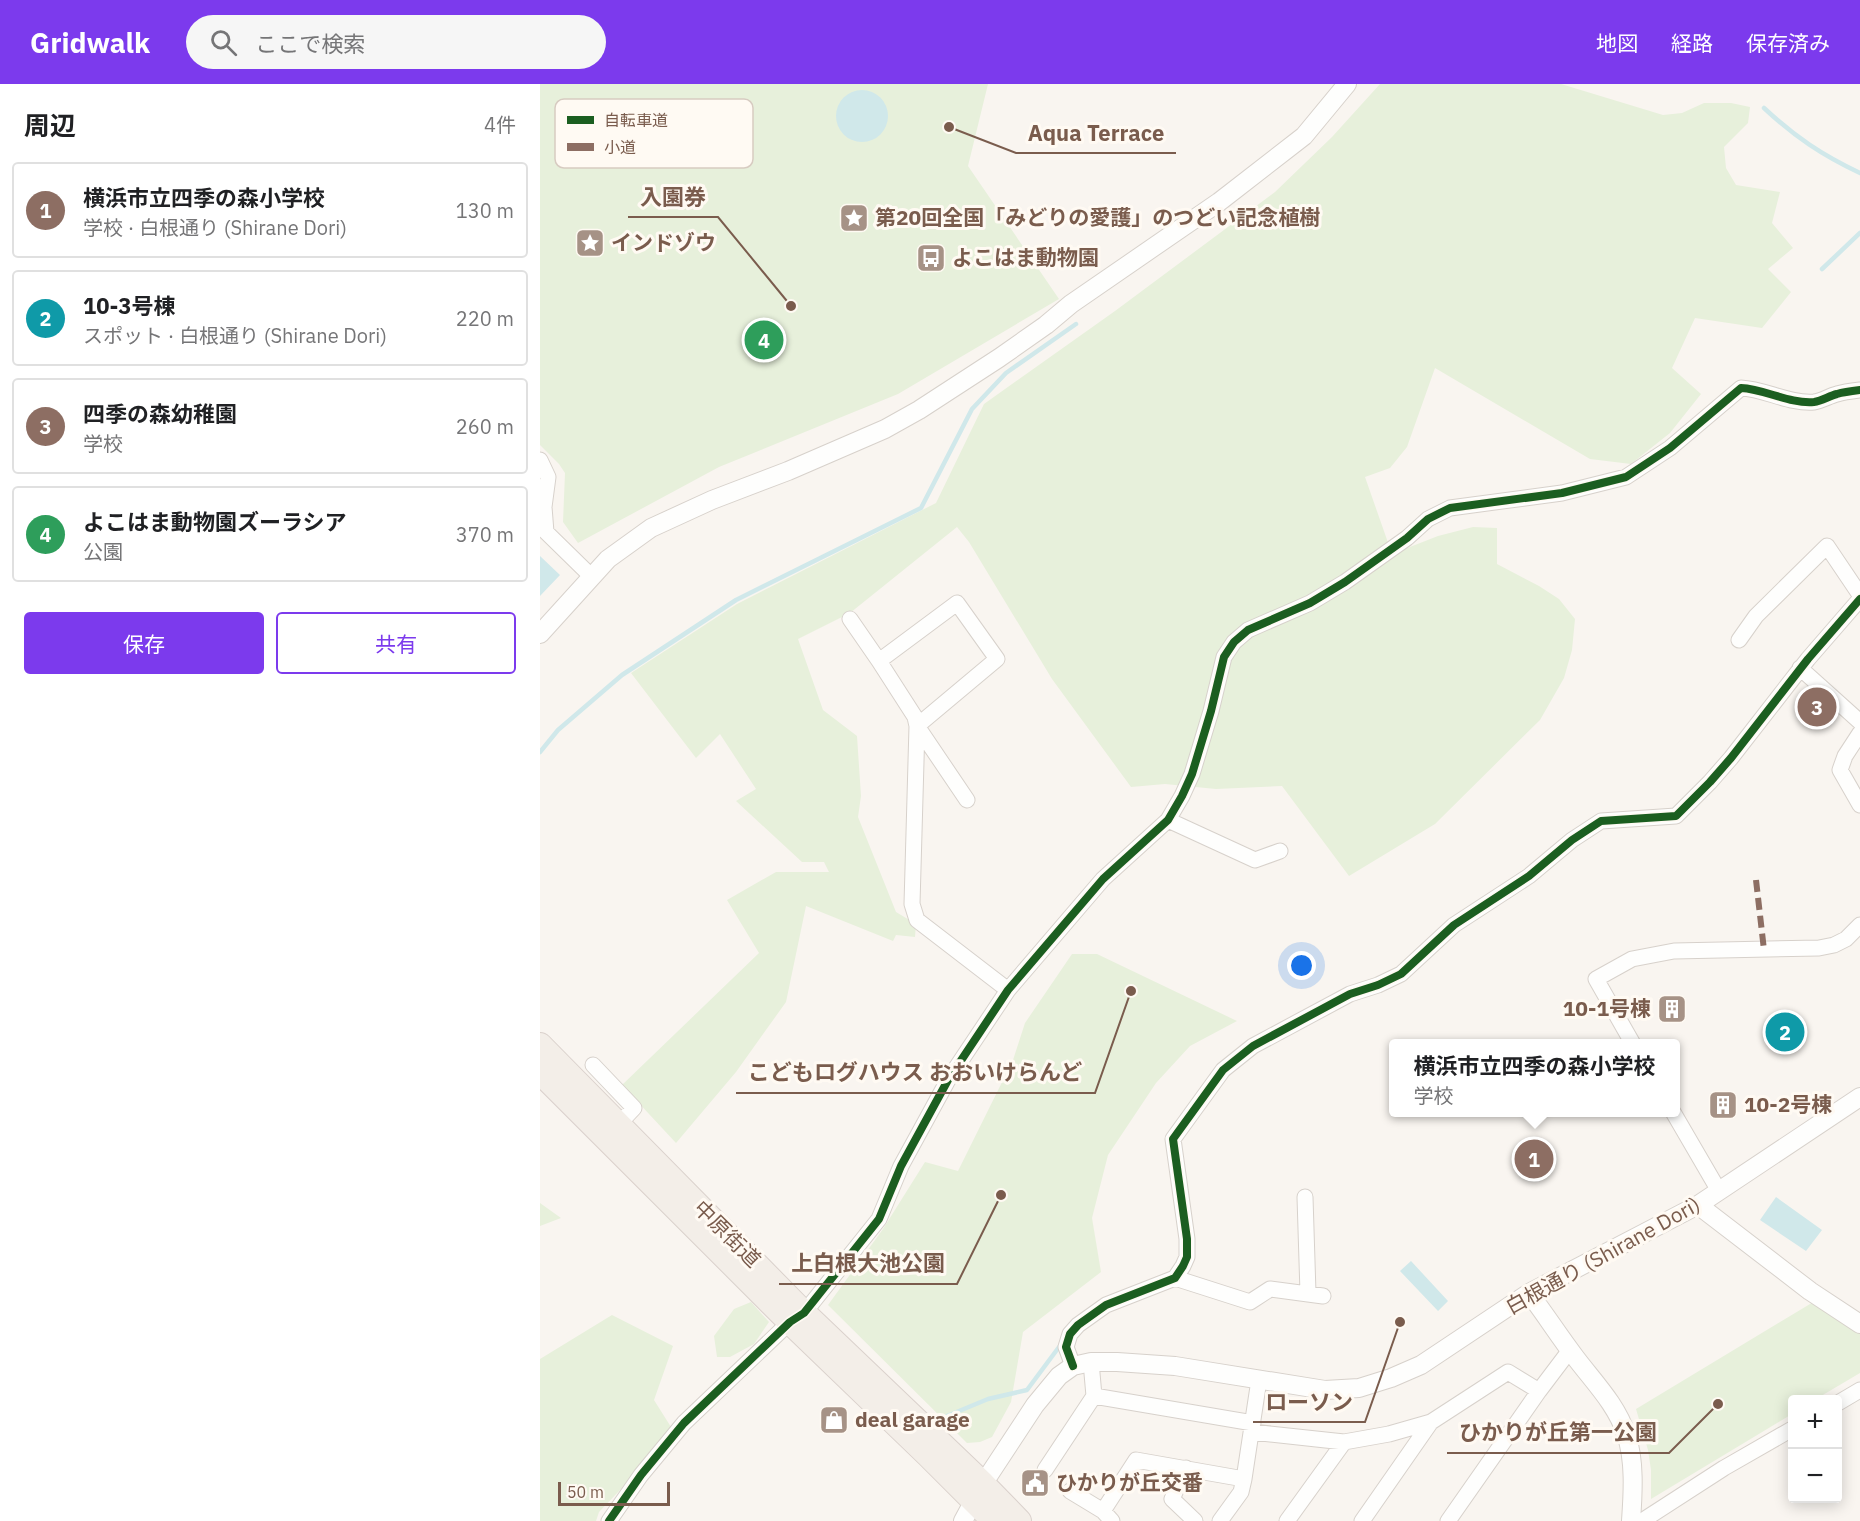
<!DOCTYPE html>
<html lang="ja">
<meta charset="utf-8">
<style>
:root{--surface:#fff;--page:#f6f6f6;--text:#202124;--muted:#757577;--line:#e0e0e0;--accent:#7c3aed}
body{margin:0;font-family:"IBM Plex Sans","Noto Sans JP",sans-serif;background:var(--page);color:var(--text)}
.controls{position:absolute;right:18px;bottom:18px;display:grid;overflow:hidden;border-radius:6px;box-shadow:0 3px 15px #0003}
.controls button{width:54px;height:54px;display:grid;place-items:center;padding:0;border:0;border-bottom:2px solid var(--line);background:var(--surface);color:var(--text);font:30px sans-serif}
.scale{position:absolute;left:18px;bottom:15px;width:112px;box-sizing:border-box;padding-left:6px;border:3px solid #7a5c4d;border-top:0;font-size:16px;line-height:21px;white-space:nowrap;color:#7a5c4d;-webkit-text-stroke:4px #fffaf3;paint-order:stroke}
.you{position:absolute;left:762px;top:882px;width:21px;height:21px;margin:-15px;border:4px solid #fff;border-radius:50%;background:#1a73e8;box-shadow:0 0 0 9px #1a73e833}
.badge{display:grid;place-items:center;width:39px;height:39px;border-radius:50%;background:var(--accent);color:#fff;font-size:20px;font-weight:700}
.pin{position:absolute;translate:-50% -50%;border:3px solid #fff;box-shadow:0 2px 6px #0006}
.popup{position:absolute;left:849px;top:955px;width:291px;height:78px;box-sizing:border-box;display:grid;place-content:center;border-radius:6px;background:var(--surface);filter:drop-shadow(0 2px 4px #0005);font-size:20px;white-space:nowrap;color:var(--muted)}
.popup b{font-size:22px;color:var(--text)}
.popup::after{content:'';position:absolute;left:50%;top:100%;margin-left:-12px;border:12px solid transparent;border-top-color:var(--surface)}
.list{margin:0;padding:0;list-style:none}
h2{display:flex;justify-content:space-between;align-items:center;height:78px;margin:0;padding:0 24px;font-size:26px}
h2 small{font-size:20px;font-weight:400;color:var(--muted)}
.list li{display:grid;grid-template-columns:39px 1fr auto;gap:18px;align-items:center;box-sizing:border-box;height:96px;margin:0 12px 12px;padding:0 12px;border:2px solid var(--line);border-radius:6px}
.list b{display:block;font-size:22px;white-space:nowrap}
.list p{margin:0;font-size:20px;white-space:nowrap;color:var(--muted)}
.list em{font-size:20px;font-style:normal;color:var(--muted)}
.actions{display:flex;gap:12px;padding:18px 24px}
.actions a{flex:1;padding:14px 0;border:2px solid var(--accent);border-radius:6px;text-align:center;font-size:21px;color:var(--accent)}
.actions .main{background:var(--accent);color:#fff}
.icon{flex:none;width:33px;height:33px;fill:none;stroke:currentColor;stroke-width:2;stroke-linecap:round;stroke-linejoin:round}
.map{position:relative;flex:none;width:1320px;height:1437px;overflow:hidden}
header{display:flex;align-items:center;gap:36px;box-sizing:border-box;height:84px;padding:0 30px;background:var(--accent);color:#fff}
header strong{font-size:28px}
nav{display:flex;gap:33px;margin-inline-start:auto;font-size:21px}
.search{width:420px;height:54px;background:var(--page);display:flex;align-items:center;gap:15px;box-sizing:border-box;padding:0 21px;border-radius:33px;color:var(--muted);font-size:22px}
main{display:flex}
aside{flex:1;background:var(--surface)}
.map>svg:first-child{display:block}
.green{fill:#e7f0db}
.water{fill:#d0e8ea}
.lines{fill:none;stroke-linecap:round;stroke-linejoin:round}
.stream{stroke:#d0e8ea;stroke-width:4.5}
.minor-casing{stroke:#d7d1cb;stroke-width:17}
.tertiary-casing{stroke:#d7d1cb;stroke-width:20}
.primary-casing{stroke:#dad1cc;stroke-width:26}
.minor{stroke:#fefefd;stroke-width:15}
.tertiary{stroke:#fefefd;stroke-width:18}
.primary{stroke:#f3eee8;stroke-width:24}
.quiet{stroke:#8d6e63;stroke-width:6;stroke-dasharray:12 6;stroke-linecap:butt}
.cycleway-casing{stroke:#fffaf3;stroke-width:11}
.cycleway{stroke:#1b5e20;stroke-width:8}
.labels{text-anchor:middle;stroke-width:6;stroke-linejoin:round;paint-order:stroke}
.poi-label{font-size:21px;font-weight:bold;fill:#7a5c4d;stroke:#fffaf3;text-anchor:start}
.street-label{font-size:21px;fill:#7a5c4d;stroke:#fffaf3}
.key{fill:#fffaf3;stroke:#d7cbc1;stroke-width:1.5}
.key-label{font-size:16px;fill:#7a5c4d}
.leader{fill:none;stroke:#7a5c4d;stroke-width:2}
.callout-dot{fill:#7a5c4d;stroke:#fffaf3;stroke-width:2}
.callout-label{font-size:22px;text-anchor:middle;font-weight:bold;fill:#7a5c4d;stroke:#fffaf3;stroke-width:6;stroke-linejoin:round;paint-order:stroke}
</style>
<header>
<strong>Gridwalk</strong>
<div class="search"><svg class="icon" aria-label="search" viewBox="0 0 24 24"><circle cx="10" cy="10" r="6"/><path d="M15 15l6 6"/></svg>ここで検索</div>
<nav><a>地図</a><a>経路</a><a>保存済み</a></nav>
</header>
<main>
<aside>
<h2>周辺<small>4件</small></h2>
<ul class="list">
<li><span class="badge" style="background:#8d6e63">1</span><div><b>横浜市立四季の森小学校</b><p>学校 · 白根通り (Shirane Dori)</p></div><em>130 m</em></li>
<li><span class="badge" style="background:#0f9aa8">2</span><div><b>10-3号棟</b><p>スポット · 白根通り (Shirane Dori)</p></div><em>220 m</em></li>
<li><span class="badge" style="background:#8d6e63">3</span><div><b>四季の森幼稚園</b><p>学校</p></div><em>260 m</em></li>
<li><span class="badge" style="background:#2e9e5b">4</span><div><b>よこはま動物園ズーラシア</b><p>公園</p></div><em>370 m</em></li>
</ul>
<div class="actions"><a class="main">保存</a><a>共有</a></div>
</aside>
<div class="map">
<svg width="1320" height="1437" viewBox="0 0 1320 1437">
<rect width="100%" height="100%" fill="#f9f5f0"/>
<!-- green -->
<path class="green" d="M0,0H448L428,82L519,215L358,310L179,383L38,459L23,438L25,389L19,380L0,361Z
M840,0H1021L1123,31L1142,29L1164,19H1191L1210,23L1208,39L1184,63L1186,84L1196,101L1240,108L1232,139L1253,164L1228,185L1251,208L1222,244L1155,234L1132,284L1161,310L1130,349L1091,380L1050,375L895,284L867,363L850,384L825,393L852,470L898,452L933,443L957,444V480L999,502L1019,515L1035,535L1032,566L1024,594L1000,636L895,740L809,792L742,702L676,705L625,700L591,703L512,595L429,458L417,443L310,529L258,555L283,626L317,652L321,712L318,733L356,828L376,840L375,853L356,851L353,857L266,822L246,918L196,988L136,1059L82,1001L219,869L187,816L236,788H289L284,778H262L196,717L216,705L180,650L156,674L91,589L197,520L396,419L444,320L575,227L735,108L792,53Z
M532,870H557L697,937L650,962L616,999L568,1071L552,1134L561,1188L483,1248L471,1318L452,1353L440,1358L427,1359L288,1221L343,1145L385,1078L418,1087L473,976L485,939Z
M0,1119L21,1134L0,1142Z
M1275,1217L1320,1248V1289L1276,1315L1252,1316V1330L1111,1415V1386L1108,1366L1096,1325Z
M211,1218L229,1238L214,1260L190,1273H177L174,1252L194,1225Z
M72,1231L133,1262L114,1316L131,1343L81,1405L59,1428L56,1437H0V1275Z"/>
<!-- water -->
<path class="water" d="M296 32a26 26 0 1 1 52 0a26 26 0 1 1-52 0Z
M0,472L20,491L0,512Z
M1236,1113L1282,1146L1266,1167L1220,1136Z
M871,1177L908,1217L898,1227L860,1187Z"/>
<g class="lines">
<!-- stream -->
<path class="stream" d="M1224,24C1255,53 1282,71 1320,89
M1282,185L1320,149
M0,668L18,646L82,591L196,516L381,424L432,325L466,289L536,240
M407,1332L448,1315L487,1306L519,1263"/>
<!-- minor casing -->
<g class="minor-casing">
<path id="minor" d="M0,376L8,393L4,423L6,448L52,493
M310,535L339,577
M1199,556L1216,532L1287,462L1320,511
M1260,584L1320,638
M1320,649L1305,672L1300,686L1320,721
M427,716L377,642L375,633L339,577L417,519L457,575L377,642L372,820L377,836L468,906
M628,736L715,776L740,767
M1093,960L1056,895L1092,875L1134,867L1279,864L1294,861L1306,855L1320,841
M53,981L94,1024L78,1041
M1133,1028L1179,1107
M765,1113L768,1209
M635,1194L710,1218L730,1205L783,1212
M551,1278L554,1312
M533,1282L526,1263L530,1250L538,1241L566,1221L635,1194L643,1182L647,1173V1155L633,1055L683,986L713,962L810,910L838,901L861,890L914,841L989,792L1032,756L1061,737L1136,732L1170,698L1191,674L1268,575L1320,515
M1298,1319L1320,1306
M712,1348L804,1358L849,1350L891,1338L968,1288L999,1307
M646,1384L632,1415L655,1437
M505,1386L554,1312L713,1339
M530,1407L563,1427L572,1437
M563,1427L596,1376L704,1395
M69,1437L101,1391L144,1339L250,1238L264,1229L339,1135L361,1082L408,996L468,906L563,795L628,736L642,712L652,690L671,627L684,573L694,558L708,546L770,519L805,498L867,454L888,435L910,424L1022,409L1086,393L1130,364L1201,304C1225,305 1249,320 1274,318C1282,317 1289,312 1297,310C1304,308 1312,307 1320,306
M680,1437L701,1408L704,1395L719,1296
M747,1437L804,1358
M822,1437L891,1338
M908,1437L999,1307L1030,1266
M1102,1437L1184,1384L1252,1345"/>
</g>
<!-- tertiary casing -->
<g class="tertiary-casing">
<path id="tertiary" d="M0,550L68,475L111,444L172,416L248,387L345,345L379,326L459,274L506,241L531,220L679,118L764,52L807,0
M1158,1121L1270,1207L1320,1240
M989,1209C1005,1230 1019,1252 1035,1273C1053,1297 1077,1321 1086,1350C1095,1376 1093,1409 1091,1437
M423,1437L443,1400L495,1321L519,1292L533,1282L551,1278H577L635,1282L785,1306L819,1304L851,1294L881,1281L989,1209L1158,1121L1320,1013"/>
</g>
<!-- primary casing -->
<g class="primary-casing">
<path id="primary" d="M0,961L264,1229L443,1400L479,1437
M0,988L250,1238L388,1371L454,1437"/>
</g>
<!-- minor -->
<use href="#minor" class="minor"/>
<!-- tertiary -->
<use href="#tertiary" class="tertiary"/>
<!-- primary -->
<use href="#primary" class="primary"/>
<!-- quiet -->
<path class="quiet" d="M1216,796L1224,866"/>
<!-- cycleway casing -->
<g class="cycleway-casing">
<path id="cycleway" d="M533,1282L526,1263L530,1250L538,1241L566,1221L635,1194L643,1182L647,1173V1155L633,1055L683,986L713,962L810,910L838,901L861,890L914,841L989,792L1032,756L1061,737L1136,732L1170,698L1191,674L1268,575L1320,515
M69,1437L101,1391L144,1339L250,1238L264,1229L339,1135L361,1082L408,996L468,906L563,795L628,736L642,712L652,690L671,627L684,573L694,558L708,546L770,519L805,498L867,454L888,435L910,424L1022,409L1086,393L1130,364L1201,304C1225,305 1249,320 1274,318C1282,317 1289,312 1297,310C1304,308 1312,307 1320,306"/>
</g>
<!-- cycleway -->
<use href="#cycleway" class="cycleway"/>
</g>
<!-- icons -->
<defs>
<g id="sight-square" transform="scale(1.5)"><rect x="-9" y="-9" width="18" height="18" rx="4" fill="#a69286" stroke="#fffaf3"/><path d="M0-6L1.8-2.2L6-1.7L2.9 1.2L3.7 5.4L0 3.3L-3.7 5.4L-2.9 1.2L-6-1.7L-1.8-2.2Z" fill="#fff"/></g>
<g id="bus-square" transform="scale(1.5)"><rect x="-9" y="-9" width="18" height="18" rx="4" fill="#a69286" stroke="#fffaf3"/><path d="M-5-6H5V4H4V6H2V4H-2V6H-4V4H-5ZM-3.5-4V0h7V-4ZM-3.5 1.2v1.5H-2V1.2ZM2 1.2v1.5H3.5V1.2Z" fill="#fff"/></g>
<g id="building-square" transform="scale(1.5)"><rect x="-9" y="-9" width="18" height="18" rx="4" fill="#a69286" stroke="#fffaf3"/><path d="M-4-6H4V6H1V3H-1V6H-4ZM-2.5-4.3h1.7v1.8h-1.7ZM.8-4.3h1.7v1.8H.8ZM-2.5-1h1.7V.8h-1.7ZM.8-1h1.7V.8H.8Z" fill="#fff"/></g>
<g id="shop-square" transform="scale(1.5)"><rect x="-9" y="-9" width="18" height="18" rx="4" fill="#a69286" stroke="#fffaf3"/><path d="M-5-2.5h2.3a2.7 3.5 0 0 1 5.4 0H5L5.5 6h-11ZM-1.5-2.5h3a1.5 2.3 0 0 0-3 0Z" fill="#fff"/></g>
<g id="civic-square" transform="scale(1.5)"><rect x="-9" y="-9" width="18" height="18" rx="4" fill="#a69286" stroke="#fffaf3"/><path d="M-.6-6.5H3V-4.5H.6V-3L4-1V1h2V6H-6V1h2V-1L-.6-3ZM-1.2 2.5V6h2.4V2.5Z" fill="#fff"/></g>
</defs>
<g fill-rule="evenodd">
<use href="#sight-square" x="314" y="134"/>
<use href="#sight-square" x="50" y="159"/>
<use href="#bus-square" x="391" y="174"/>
<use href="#building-square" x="1132" y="925"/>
<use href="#building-square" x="1183" y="1021"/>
<use href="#shop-square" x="294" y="1336"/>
<use href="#civic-square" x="495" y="1399"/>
</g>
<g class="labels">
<!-- poi labels -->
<g class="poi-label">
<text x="335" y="141">第20回全国「みどりの愛護」のつどい記念植樹</text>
<text x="71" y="166">インドゾウ</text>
<text x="412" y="181">よこはま動物園</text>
<text x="1111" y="932" text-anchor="end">10-1号棟</text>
<text x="1204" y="1028">10-2号棟</text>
<text x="315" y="1343">deal garage</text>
<text x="516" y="1406">ひかりが丘交番</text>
</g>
<!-- street labels -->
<g class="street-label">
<text transform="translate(187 1150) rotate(45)" y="7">中原街道</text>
<text transform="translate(1063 1172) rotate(-29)" y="7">白根通り (Shirane Dori)</text>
</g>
</g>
<!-- legend -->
<rect x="15" y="15" width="198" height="69" rx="9" class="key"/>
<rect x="27" y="32" width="27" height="8" fill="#1b5e20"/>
<rect x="27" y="59" width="27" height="8" fill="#8d6e63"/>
<g class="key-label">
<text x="64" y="42">自転車道</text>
<text x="64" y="69">小道</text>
</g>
<!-- callouts -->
<path class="leader" d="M409 43L476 69H636M251 222L178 133H88M591 907L555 1009H196M461 1111L417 1200H239M860 1238L825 1338H713M1178 1320L1129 1369H907"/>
<g class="callout-dot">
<circle cx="409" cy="43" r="6"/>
<circle cx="251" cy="222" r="6"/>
<circle cx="591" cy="907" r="6"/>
<circle cx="461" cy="1111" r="6"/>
<circle cx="860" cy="1238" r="6"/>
<circle cx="1178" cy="1320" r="6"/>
</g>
<g class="callout-label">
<text x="556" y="57">Aqua Terrace</text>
<text x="133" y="121">入園券</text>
<text x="375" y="996">こどもログハウス おおいけらんど</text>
<text x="328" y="1187">上白根大池公園</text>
<text x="769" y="1326">ローソン</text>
<text x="1018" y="1356">ひかりが丘第一公園</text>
</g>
</svg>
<div class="controls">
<button>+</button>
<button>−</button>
</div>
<div class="scale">50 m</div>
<div class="you"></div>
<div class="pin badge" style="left:994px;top:1075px;background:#8d6e63">1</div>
<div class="popup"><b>横浜市立四季の森小学校</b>学校</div>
<div class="pin badge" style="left:1245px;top:948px;background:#0f9aa8">2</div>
<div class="pin badge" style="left:1277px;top:623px;background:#8d6e63">3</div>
<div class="pin badge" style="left:224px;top:256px;background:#2e9e5b">4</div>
</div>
</main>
